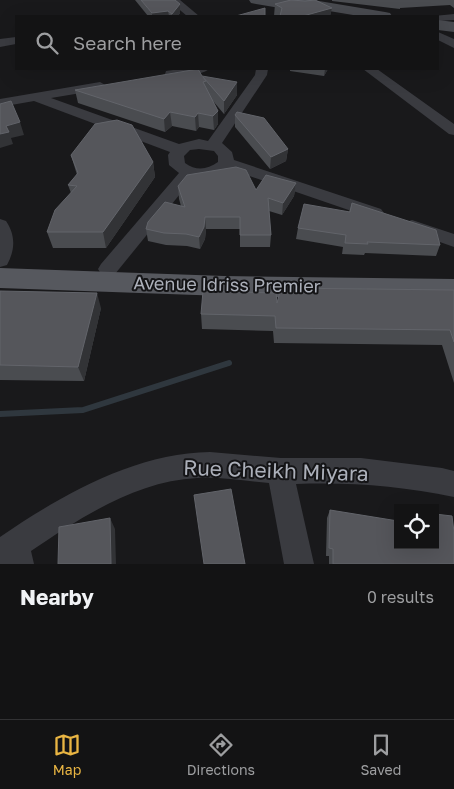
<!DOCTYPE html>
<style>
:root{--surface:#131314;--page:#1c1c1d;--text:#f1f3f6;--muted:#9d9ea0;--line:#323234;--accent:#e9b543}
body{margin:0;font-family:"Golos Text",sans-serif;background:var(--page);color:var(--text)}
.controls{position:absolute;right:15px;bottom:15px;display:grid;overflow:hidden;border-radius:0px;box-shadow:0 5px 20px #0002}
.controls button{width:45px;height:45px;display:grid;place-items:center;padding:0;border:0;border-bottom:1px solid var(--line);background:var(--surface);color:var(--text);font:25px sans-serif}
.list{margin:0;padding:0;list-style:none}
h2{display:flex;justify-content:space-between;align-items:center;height:65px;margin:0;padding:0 20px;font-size:21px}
h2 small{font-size:16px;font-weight:400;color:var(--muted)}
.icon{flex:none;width:28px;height:28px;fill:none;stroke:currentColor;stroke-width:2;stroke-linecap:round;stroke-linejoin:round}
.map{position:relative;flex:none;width:454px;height:564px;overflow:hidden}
.search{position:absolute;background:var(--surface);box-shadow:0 5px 20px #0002;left:15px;right:15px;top:15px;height:55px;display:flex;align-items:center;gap:12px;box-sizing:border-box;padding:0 18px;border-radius:0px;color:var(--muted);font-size:19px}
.sheet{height:155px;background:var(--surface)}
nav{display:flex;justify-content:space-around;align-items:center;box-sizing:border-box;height:70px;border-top:1px solid var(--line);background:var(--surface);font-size:14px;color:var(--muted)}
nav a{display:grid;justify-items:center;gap:2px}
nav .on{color:var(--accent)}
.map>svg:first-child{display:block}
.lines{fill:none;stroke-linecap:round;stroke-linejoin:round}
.stream-far1{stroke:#2f373e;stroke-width:5}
.stream{stroke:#2f373e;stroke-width:6}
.minor{fill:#3a3b40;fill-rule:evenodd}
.secondary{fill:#484a4f;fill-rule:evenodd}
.primary{fill:#56585e;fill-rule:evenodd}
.wall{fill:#4a4c50}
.shaded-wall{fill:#323336}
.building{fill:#55565b;stroke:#62646a}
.labels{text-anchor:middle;stroke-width:4;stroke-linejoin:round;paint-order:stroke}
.street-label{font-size:18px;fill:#acb0ba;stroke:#141416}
.near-street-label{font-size:21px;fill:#acb0ba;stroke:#141416}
</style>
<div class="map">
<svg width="454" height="564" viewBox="0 0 454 564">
<rect width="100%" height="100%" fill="#19191b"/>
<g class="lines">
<!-- stream-far1 -->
<path class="stream-far1" d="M226,364L229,363"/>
<!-- stream -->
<path class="stream" d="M0,414L83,410L229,363"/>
<!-- minor -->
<path class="minor" d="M168,0H180L199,16H187Z
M454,14V20L438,21V16H434Z
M438,32L454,39V48L438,40Z
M16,37V44L0,47V39Z
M180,69H209C203,75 171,80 165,74L166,71Z
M256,69H268L267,75L222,143L232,152L234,160L381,209L384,213L381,217L375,219L369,217L229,169C218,177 205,180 193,178L115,274L108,276L101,274L98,269L101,264L179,173L169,165L168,155L170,152L34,101L0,107V99L100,82L107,86L105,89L51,98L179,144L199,139L208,141L255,75ZM199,149L214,151L218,156V162C207,170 196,171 185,163L184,156L190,150Z
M363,69H377L454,124V135L449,134Z
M0,219L6,221C16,236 15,250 7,265L0,267Z
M412,220L454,234V247L406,230L403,226L406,222Z
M210,452L281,458H361L442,468L454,471V497C401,486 350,482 296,484L314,564H284L269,483C245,481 221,477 197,478C136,481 80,518 31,551L34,564H0V537C60,496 134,453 210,452Z"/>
<!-- secondary -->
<path class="secondary" d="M249,0H313L385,12L390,13L392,16H359L311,8L304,12L256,4L251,3Z
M438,20L454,22V32L438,30Z"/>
<!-- primary -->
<path class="primary" d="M0,268L224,276L454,279V301L224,296L0,288Z"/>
</g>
<!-- wall -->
<path class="wall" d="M135,0H175L180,13L178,16H148Z
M332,0H454V8L450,5L400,8V9L332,1Z
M275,4L332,8L330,16H274Z
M290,69H328L324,76L290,71Z
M202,76L237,95L224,114L213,101L218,124L214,130L199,127L196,131L172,126L165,132L78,103L75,90Z
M235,115L288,149L286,161L270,169L235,127Z
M71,155L153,162L155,177L106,248H53L47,232L71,193L68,185L77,175Z
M296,183L294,196L282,215L269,211L271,235L270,247H240V229H206L205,239L200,249L187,246L166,245L148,241L146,229L181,206L179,199L178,186L256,190Z
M352,203L440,245L436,256L365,253L364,255L342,254L343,247L296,239L298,228L349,212Z
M454,290V383L442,345L274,343L273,331L202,329L201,314L277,303Z
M0,291L101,308L84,381L0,380Z
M330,510L454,564H329V556H326L327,518Z"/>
<!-- shaded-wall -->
<path class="shaded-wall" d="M180,4V13L178,16H172V14Z
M332,8L330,16H303Z
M168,11L169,16H152V13Z
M325,69H328L324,76Z
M237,82V95L224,114V101Z
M218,111V124L214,130L213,116Z
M170,112L172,126L165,132L164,119Z
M198,113L199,127L196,131L195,117Z
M20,122L24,135L11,138L13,144L0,148V134L6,126Z
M288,149L286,161L270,169L271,157Z
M153,162L155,177L106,248L103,232Z
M296,183L294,196L282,215L283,203Z
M205,217L206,229L205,239L200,249L199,237Z
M97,293L101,308L84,381L78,367Z
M110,518L115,529L116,564H111Z"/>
<!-- building -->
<path class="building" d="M141,0H175L180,4L172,14L168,11L152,13Z
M291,0L305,1L315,0L332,8L303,16H280L282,8L275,4Z
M265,8V16H236Z
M198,69L202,76L237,82L224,101L203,77L206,81L203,82L218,111L213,116L198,113L195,117L170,112L164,119L75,90Z
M11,101L20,122L6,126L9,132L0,134V104Z
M237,112L264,118L288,149L271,157L235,115Z
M117,120L132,125L153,162L103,232H47L55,210L77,186L68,185L78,173L71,155L95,124Z
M236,167L246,170L256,190L266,175L296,183L283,203L268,198L271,235H240V217H205L204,227L199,237L186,234L164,233L146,229L148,222L165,202L185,207L178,186L187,175Z
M352,203L436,230L440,245L367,242L368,244L345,243L346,235L298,228L304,204L350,212Z
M281,288L454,290V342L450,330L276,328L275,316L201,314L203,291L276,293L277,303Z
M0,291L97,293L78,367L0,365Z
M231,489L245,564H204L194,495Z
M330,510L398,521V545H435V514L452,516L454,532V564H333V549L329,548Z
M110,518L111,564H58L59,527Z"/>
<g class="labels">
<!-- street labels -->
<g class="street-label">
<text transform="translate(227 285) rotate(1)" y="6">Avenue Idriss Premier</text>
</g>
<!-- near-street labels -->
<g class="near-street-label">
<text transform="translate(276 471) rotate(2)" y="7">Rue Cheikh Miyara</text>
</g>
</g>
</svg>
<div class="controls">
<button><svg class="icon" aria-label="locate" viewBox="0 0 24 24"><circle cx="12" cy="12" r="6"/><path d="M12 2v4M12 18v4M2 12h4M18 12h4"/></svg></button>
</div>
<div class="search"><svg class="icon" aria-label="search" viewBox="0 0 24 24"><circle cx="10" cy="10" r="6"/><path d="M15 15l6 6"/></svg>Search here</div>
</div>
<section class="sheet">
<h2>Nearby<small>0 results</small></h2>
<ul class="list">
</ul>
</section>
<nav>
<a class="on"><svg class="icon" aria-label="map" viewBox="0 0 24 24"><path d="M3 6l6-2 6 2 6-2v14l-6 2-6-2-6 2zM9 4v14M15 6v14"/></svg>Map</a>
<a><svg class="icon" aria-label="directions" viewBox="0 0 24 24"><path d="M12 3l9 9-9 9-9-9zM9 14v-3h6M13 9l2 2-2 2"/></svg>Directions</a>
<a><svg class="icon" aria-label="saved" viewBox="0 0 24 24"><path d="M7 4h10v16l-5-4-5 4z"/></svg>Saved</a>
</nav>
